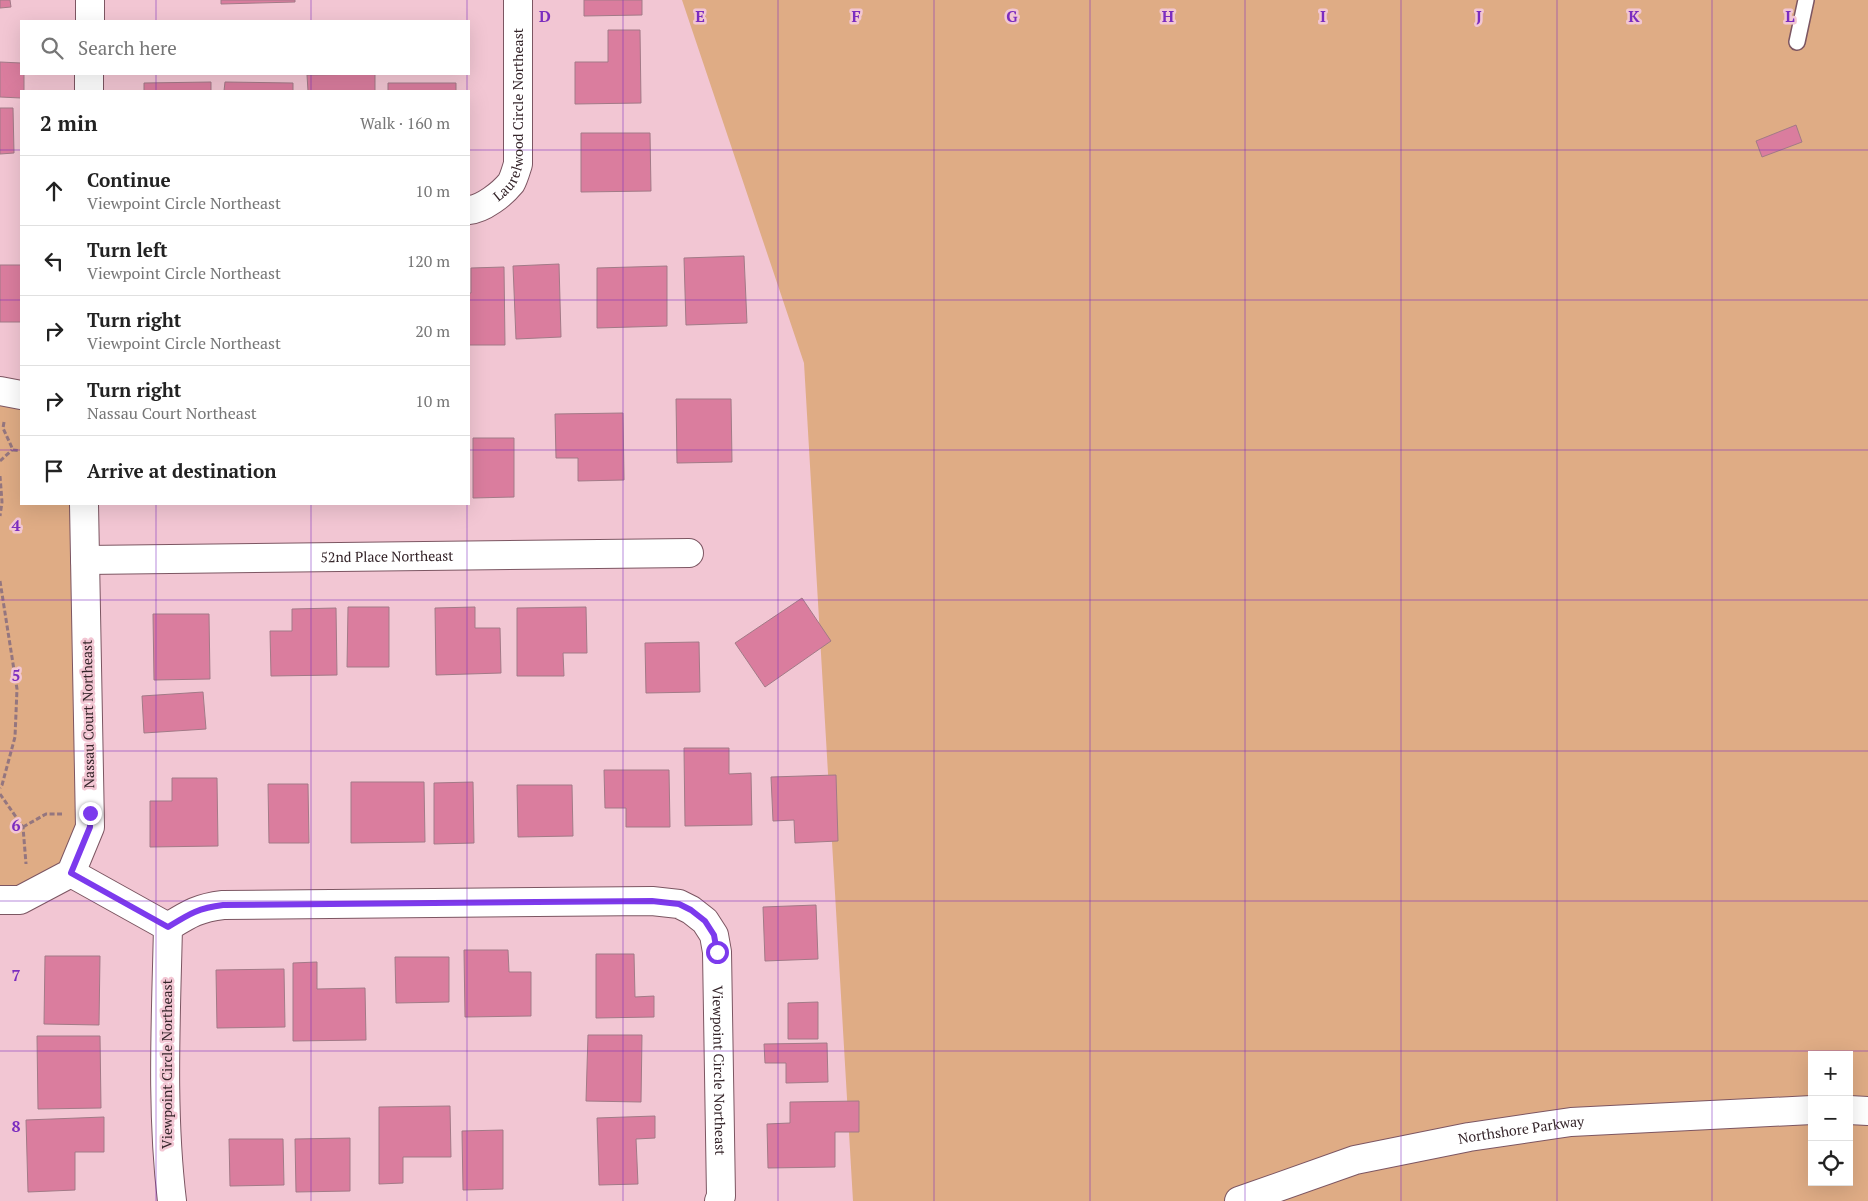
<!DOCTYPE html>
<meta charset="utf-8">
<style>
:root{--surface:#fff;--page:#f2f2f2;--text:#222;--muted:#767676;--line:#e0e0e0}
body{margin:0;font-family:"PT Serif",serif;background:var(--page);color:var(--text)}
.controls{position:absolute;right:15px;bottom:15px;display:grid;overflow:hidden;border-radius:0px;box-shadow:0 5px 20px #0002}
.controls button{width:45px;height:45px;display:grid;place-items:center;padding:0;border:0;border-bottom:1px solid var(--line);background:var(--surface);color:var(--text);font:25px sans-serif}
.stop{position:absolute;width:15px;height:15px;margin:-11px;border:4px solid #7c3aed;border-radius:50%;background:#fff}
.stop.end{background:#7c3aed;border-color:#fff;box-shadow:0 1px 5px #0008}
.list{margin:0;padding:0;list-style:none}
h2{display:flex;justify-content:space-between;align-items:center;height:65px;margin:0;padding:0 20px;font-size:21px}
h2 small{font-size:16px;font-weight:400;color:var(--muted)}
.list li{display:grid;grid-template-columns:32px 1fr auto;gap:15px;align-items:center;box-sizing:border-box;height:70px;padding:0 20px;border-top:1px solid var(--line)}
.list b{display:block;font-size:19px;white-space:nowrap}
.list p{margin:0;font-size:16px;white-space:nowrap;color:var(--muted)}
.list em{font-size:16px;font-style:normal;color:var(--muted)}
.icon{flex:none;width:28px;height:28px;fill:none;stroke:currentColor;stroke-width:2;stroke-linecap:round;stroke-linejoin:round}
.map{position:relative;flex:none;width:1868px;height:1201px;overflow:hidden}
.search{position:absolute;background:var(--surface);box-shadow:0 5px 20px #0002;left:20px;top:20px;width:450px;height:55px;display:flex;align-items:center;gap:12px;box-sizing:border-box;padding:0 18px;border-radius:0px;color:var(--muted);font-size:19px}
.panel{position:absolute;background:var(--surface);box-shadow:0 5px 20px #0002;left:20px;top:90px;width:450px;height:415px;border-radius:0px}
.map>svg:first-child{display:block}
.green{fill:#dfac85;fill-rule:evenodd}
.building{fill:#da7d9e;stroke:#a27a87}
.lines{fill:none;stroke-linecap:round;stroke-linejoin:round}
.lane-casing{stroke:#7c5662;stroke-width:18}
.street-casing{stroke:#7c5662;stroke-width:30}
.secondary-casing{stroke:#7c5662;stroke-width:30}
.path{stroke:#94767f;stroke-width:3;stroke-dasharray:5 2.5;stroke-linecap:butt}
.lane{stroke:#fff;stroke-width:15}
.street{stroke:#fff;stroke-width:28}
.secondary{stroke:#fff;stroke-width:28}
.route{stroke:#7c3aed;stroke-width:6}
.grid{fill:none;stroke:#7b2cbf;stroke-width:1;stroke-opacity:0.55}
.labels{text-anchor:middle;stroke-width:5;stroke-linejoin:round;paint-order:stroke}
.street-label{font-size:14px;fill:#342429;stroke:#f2c6d3}
.grid-label{font-size:16px;text-anchor:middle;font-weight:bold;fill:#7b2cbf;stroke:#f2c6d3;stroke-width:5;stroke-linejoin:round;paint-order:stroke}
</style>
<div class="map">
<svg width="1868" height="1201" viewBox="0 0 1868 1201">
<rect width="100%" height="100%" fill="#f2c6d3"/>
<!-- green -->
<path class="green" d="M682,0H1868V1201H853L804,363ZM1812,1055H1849V1182H1812Z
M0,391L21,398V504H85L90,827L71,873L0,900Z"/>
<!-- building -->
<path class="building" d="M0,0H10L11,7L0,8Z
M221,0H295V2L221,4Z
M584,0H642V15L584,16Z
M608,30H640L641,103L575,104V62H608Z
M0,62L21,63V74H24V91H21V98L0,97Z
M375,74V91H308L307,75Z
M211,82V91H144V83Z
M225,82L293,83V91H224Z
M388,83H456V91H388Z
M0,108H13L14,153L0,154Z
M1796,125L1802,142L1762,157L1756,141Z
M581,133H650L651,191L581,192Z
M744,256L747,323L686,325L684,258Z
M559,264L561,337L516,339L513,266Z
M0,265H21V322H0Z
M667,266V326L597,328V268Z
M504,267L505,345H469V293H471V268Z
M676,399H731L732,462L677,463Z
M623,413L624,480L578,481V458H556L555,414Z
M473,438H514V497L473,498Z
M802,598L831,641L765,687L735,643Z
M348,607H389V667H347Z
M475,607V628H500L501,673L436,675L435,608Z
M586,607L587,653H563L564,676H517V608Z
M336,608L337,675L271,676L270,631H292V609Z
M153,614H209L210,679L154,680Z
M699,642L700,692L646,693L645,643Z
M203,692L206,729L144,733L142,696Z
M684,748H729V774L751,773L752,825L685,826Z
M604,770H669L670,827H626V808H605Z
M836,775L838,841L795,843L794,820L773,821L771,777Z
M172,778H217L218,846L150,847V801H172Z
M351,782H424L425,842L351,843Z
M473,782L474,843L434,844V783Z
M268,784H308L309,843H269Z
M517,785H572L573,836L518,837Z
M816,905L818,959L765,961L763,907Z
M464,950H508L509,972H531V1016L465,1017Z
M596,954H634L635,997L654,996V1017L596,1018Z
M45,956H100L99,1025L44,1024Z
M395,957H449V1002L396,1003Z
M317,962V989L365,988L366,1040L293,1041V963Z
M284,969L285,1027L217,1028L216,970Z
M818,1002V1039H788V1003Z
M588,1035H642L641,1102L586,1101Z
M37,1036H100L101,1108L38,1109Z
M827,1043L828,1082L786,1083V1063H765L764,1044Z
M859,1101V1132H835V1167L768,1168L767,1124L790,1123V1102Z
M450,1106L451,1157H403V1183L379,1184V1107Z
M655,1116V1138L636,1139L638,1184L599,1185L597,1118Z
M104,1117V1152H75V1190L28,1192L26,1120Z
M503,1130V1189L463,1190L462,1131Z
M350,1138V1191L296,1192L295,1139Z
M229,1139H283L284,1185L230,1186Z"/>
<g class="lines">
<!-- lane casing -->
<g class="lane-casing">
<path id="lane" d="M1797,42L1806,0"/>
</g>
<!-- street casing -->
<g class="street-casing">
<g id="street">
<path d="M90,21V0"/>
<path d="M89,91V74"/>
<path id="s1" d="M469,210C483,209 502,194 511,183C514,178 516,170 518,164V0"/>
<path d="M0,391L21,395"/>
<path id="s2" d="M85,560L689,553"/>
<path d="M71,873L168,927"/>
<path d="M0,900H20L71,873L90,827L84,504"/>
<path id="s3" d="M172,1201C161,1110 166,1018 168,927C189,914 198,908 223,905L652,901L679,904L691,910L705,921L714,935L717,952L721,1196L719,1201"/>
</g>
</g>
<!-- secondary casing -->
<g class="secondary-casing">
<g id="secondary">
<path d="M1849,1110L1868,1111"/>
<path id="s4" d="M1239,1201L1355,1160L1469,1137L1571,1122L1812,1110"/>
</g>
</g>
<!-- path -->
<path class="path" d="M4,422L3,428L13,450L21,451
M0,461L12,450
M0,476L2,502L0,516
M0,581L17,689L15,737L2,785L0,788
M0,794L23,827L26,864
M23,827L46,814H62"/>
<!-- lane -->
<use href="#lane" class="lane"/>
<!-- street -->
<use href="#street" class="street"/>
<!-- secondary -->
<use href="#secondary" class="secondary"/>
</g>
<g class="lines">
<!-- route -->
<path class="route" d="M90,813V827L71,873L168,927C189,914 198,908 223,905L652,901L679,904L691,910L705,921L714,935L717,952"/>
</g>
<!-- grid -->
<path class="grid" d="M156,0V21M311,0V21M467,0V21M623,0V1201M778,0V1201M934,0V1201M1090,0V1201M1245,0V1201M1401,0V1201M1557,0V1201M1712,0V1201M156,74V91M311,74V91M467,74V91M0,150H21M469,150H1868M0,300H21M469,300H1868M0,450H21M469,450H1868M156,504V1201M311,504V1201M467,504V1201M0,600H1868M0,751H1868M0,901H1868M0,1051H1868"/>
<g class="labels">
<!-- street labels -->
<g class="street-label">
<text dy="5" stroke="none"><textPath href="#s1" startOffset="118">Laurelwood Circle Northeast</textPath></text>
<text dy="5" stroke="none"><textPath href="#s2" startOffset="302">52nd Place Northeast</textPath></text>
<text transform="translate(88 714) rotate(-91)" y="5">Nassau Court Northeast</text>
<text transform="translate(167 1064) rotate(-90)" y="5">Viewpoint Circle Northeast</text>
<text dy="5" stroke="none"><textPath href="#s3" startOffset="974">Viewpoint Circle Northeast</textPath></text>
<text dy="5" stroke="none"><textPath href="#s4" startOffset="292">Northshore Parkway</textPath></text>
</g>
</g>
<g class="grid-label">
<text x="545" y="22">D</text>
<text x="700" y="22">E</text>
<text x="856" y="22">F</text>
<text x="1012" y="22">G</text>
<text x="1168" y="22">H</text>
<text x="1323" y="22">I</text>
<text x="1479" y="22">J</text>
<text x="1634" y="22">K</text>
<text x="1790" y="22">L</text>
<text x="16" y="531">4</text>
<text x="16" y="681">5</text>
<text x="16" y="831">6</text>
<text x="16" y="981">7</text>
<text x="16" y="1132">8</text>
</g>
</svg>
<div class="controls">
<button>+</button>
<button>−</button>
<button><svg class="icon" aria-label="locate" viewBox="0 0 24 24"><circle cx="12" cy="12" r="6"/><path d="M12 2v4M12 18v4M2 12h4M18 12h4"/></svg></button>
</div>
<div class="stop" style="left:717px;top:952px"></div>
<div class="stop end" style="left:90px;top:813px"></div>
<div class="search"><svg class="icon" aria-label="search" viewBox="0 0 24 24"><circle cx="10" cy="10" r="6"/><path d="M15 15l6 6"/></svg>Search here</div>
<section class="panel">
<h2>2 min<small>Walk · 160 m</small></h2>
<ul class="list">
<li><svg class="icon" aria-label="ahead" viewBox="0 0 24 24"><path d="M12 20V5M6 11l6-6 6 6"/></svg><div><b>Continue</b><p>Viewpoint Circle Northeast</p></div><em>10 m</em></li>
<li><svg class="icon" aria-label="left" viewBox="0 0 24 24"><path d="M17 20v-9H6M10 6l-5 5 5 5"/></svg><div><b>Turn left</b><p>Viewpoint Circle Northeast</p></div><em>120 m</em></li>
<li><svg class="icon" aria-label="right" viewBox="0 0 24 24"><path d="M7 20v-9h11M14 6l5 5-5 5"/></svg><div><b>Turn right</b><p>Viewpoint Circle Northeast</p></div><em>20 m</em></li>
<li><svg class="icon" aria-label="right" viewBox="0 0 24 24"><path d="M7 20v-9h11M14 6l5 5-5 5"/></svg><div><b>Turn right</b><p>Nassau Court Northeast</p></div><em>10 m</em></li>
<li><svg class="icon" aria-label="arrive" viewBox="0 0 24 24"><path d="M6 21V4h12l-3 4 3 4H6"/></svg><div><b>Arrive at destination</b></div></li>
</ul>
</section>
</div>
